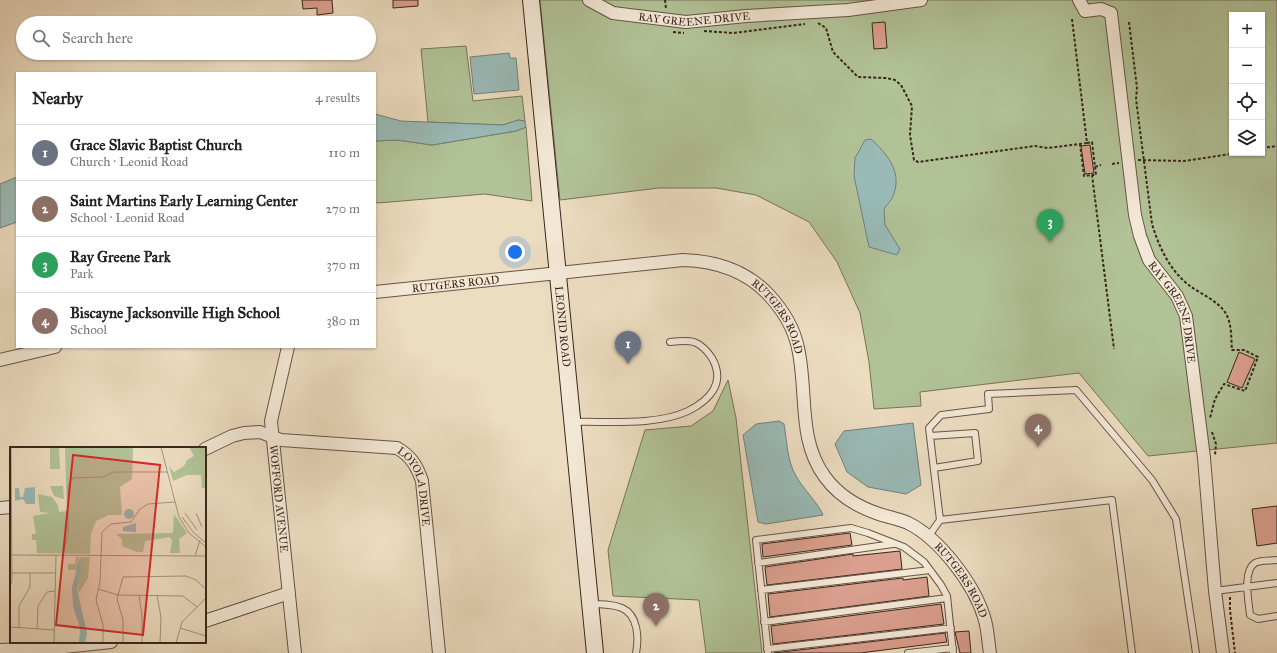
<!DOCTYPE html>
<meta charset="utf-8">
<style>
:root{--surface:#fff;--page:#f6f6f6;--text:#222;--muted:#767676;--line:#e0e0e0;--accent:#ea580c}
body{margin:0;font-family:"IM FELL Great Primer",serif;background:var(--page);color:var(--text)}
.controls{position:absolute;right:12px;top:12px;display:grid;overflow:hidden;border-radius:0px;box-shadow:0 1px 3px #0004}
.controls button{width:36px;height:36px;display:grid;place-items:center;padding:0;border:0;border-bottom:1px solid var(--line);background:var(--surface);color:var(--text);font:20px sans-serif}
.you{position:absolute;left:515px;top:252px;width:14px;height:14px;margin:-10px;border:3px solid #fff;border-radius:50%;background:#1a73e8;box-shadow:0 0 0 6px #1a73e833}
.badge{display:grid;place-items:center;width:26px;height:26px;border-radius:50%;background:var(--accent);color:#fff;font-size:13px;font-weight:700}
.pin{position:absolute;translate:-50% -33px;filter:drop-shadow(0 1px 2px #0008)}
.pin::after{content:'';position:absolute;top:21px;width:14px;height:12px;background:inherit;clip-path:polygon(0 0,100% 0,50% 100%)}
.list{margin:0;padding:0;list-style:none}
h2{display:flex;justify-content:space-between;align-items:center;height:52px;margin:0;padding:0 16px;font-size:17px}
h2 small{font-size:13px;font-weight:400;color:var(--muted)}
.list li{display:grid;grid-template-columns:26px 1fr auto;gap:12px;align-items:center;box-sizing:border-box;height:56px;padding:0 16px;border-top:1px solid var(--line)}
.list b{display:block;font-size:15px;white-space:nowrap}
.list p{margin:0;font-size:13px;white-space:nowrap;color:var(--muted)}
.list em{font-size:13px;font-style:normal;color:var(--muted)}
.icon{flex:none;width:22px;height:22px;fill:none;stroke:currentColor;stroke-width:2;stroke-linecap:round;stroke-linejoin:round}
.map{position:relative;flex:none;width:1277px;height:653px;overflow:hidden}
.search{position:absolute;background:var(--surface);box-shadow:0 1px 3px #0004;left:16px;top:16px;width:360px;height:44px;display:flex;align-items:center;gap:10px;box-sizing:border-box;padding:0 14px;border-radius:22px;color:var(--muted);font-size:15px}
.panel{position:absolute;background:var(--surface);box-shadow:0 1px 3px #0004;left:16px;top:72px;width:360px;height:276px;border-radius:0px}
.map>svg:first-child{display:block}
.green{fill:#b1c297;stroke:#76745a;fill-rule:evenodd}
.water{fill:#99bab6;stroke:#737f79}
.building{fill:#da9f8e;stroke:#3b261d}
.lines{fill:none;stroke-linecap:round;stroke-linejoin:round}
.lane-casing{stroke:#675446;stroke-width:8}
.street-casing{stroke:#675446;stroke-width:14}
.secondary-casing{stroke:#3b261d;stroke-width:18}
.path{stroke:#3b261d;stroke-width:2;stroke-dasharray:3 2;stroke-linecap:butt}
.lane{stroke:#f3e8d6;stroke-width:6}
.street{stroke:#f3e8d6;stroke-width:12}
.secondary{stroke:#f3e8d6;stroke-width:16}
.labels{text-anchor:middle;stroke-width:3;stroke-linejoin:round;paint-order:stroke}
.street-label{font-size:11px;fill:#3b261d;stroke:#f3e8d6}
.inset-road{fill:none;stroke:#a5937f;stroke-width:1}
.view{fill:#d62828;fill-opacity:0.15;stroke:#d62828;stroke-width:2}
.inset-edge{fill:none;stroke:#3b261d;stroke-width:2}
</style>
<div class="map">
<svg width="1277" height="653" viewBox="0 0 1277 653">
<rect width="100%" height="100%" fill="#ecdcc0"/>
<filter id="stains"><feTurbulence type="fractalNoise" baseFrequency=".005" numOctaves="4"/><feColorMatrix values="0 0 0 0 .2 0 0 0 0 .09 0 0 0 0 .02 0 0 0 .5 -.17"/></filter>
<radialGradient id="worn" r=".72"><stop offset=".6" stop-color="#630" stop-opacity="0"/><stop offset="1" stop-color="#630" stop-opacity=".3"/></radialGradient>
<!-- green -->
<path class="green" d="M540,0H1277V443L1148,456L1079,373L920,392L921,406L874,409L869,362L860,313L837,262L809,222L756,195L716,188H659L560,200ZM1232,15H1262V153H1232Z
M466,46L473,101L522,96L525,121L518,120L503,125L428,122L421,49Z
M526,127L532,201L485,194L378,203L375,202V141L397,140L432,145L516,131Z
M728,380L736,418L762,653H706L699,600L613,596L608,550L645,430L691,426L713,411Z"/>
<!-- water -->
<path class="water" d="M509,53L510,58H516L519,90L474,94L470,57Z
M375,114L401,121L503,125L518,120L525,121L526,127L516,131L432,145L397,140L375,141Z
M871,139C886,153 902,171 894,193C893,199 887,204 884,209L885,225L900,249L897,255L869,247L854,176L855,158L865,140Z
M17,177V222L0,228V184Z
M779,421L784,424C787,441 787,461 796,476C801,486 821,507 823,515L766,524L758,522L743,435L756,424Z
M913,423L921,485L906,494L868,487L847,472L835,444L844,431Z"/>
<!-- building -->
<path class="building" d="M302,0H332L333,13L317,15V8L303,9Z
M393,0H418V6L393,8Z
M885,22L887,48L874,49L872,23Z
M1090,145L1094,173L1085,174L1081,146Z
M1239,352L1255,359L1242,388L1227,382Z
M1277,506V543L1257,546L1252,509Z
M850,533L852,545L763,557L762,544Z
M900,551L902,569L767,585L765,567L853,554V556Z
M927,577L929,596L770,617L768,594L903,578V580Z
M941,604L944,624L773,644L771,626Z
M969,631L971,653H960L955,632Z
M945,633L947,642L860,653H774Z"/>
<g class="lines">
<!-- lane casing -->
<g class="lane-casing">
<path id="lane" d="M573,422C608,421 656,426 688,411C710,400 726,383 712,358C708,352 702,345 694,342C687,340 678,341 670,342
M930,436L975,433L978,461L934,468
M940,520L929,428L941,415L989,409L988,394L1076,390L1152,480L1176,519L1196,653
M928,537L940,520L1112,500L1132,653
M1277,560C1271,561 1260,560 1255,563C1242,571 1249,603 1250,615L1258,619L1277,616
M758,563L893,544
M761,590L930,570
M1215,591L1277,583
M590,604C601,604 612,604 622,608C638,615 639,638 636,653
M764,622L947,598
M767,649L951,628
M768,653L756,540L851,528L868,533L904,547L924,562L941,585L947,596L953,653
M908,653L953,648"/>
</g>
<!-- street casing -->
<g class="street-casing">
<g id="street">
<path id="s1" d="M589,0L613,13L686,22L746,16L848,10L921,0"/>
<path id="s2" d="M1079,0L1085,11L1101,9L1111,13L1135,215L1140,236L1149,260L1177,296L1186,316L1204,458L1215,591L1223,653"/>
<path id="s3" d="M375,292L683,260C715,261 745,270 768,294C782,309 794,328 798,348C808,392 797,439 825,477C838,495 858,507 879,514C888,517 899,519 908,523C939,538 974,584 984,617C988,629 988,641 990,653"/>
<path id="s4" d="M288,347L271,421L295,653"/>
<path d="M0,360L55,347"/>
<path id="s5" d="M205,449L232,436L244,433L260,432L281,440L397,448C411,456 417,466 422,481L439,653"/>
<path d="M0,508L11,507"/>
<path d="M205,621L289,593"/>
<path d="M0,650L64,647L111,642"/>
</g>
</g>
<!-- secondary casing -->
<g class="secondary-casing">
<g id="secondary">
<path id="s6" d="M531,0L595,653"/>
</g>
</g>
<!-- path -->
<path class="path" d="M665,0L666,9
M1129,22L1137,88L1136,99L1152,224C1159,247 1170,271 1190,286C1201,294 1220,302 1226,314C1232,324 1231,339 1232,350H1244L1258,357L1245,391L1224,384L1215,399L1210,418
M818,23L826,28L833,52L858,77L886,78L895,80L901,85L912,106L910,135L914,160L918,162L1035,146L1048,148L1087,143L1072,19
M704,31L733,33L805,24
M673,32L684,33
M1087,143L1092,142L1096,175H1092
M1080,144L1084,176L1092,175L1114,349
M1262,148L1277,146
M1138,160L1184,161L1238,153
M1112,164L1119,163
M1095,167L1101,165
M1212,432L1216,444L1215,455
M1230,597V610L1235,653"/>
<!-- lane -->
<use href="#lane" class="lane"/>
<!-- street -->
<use href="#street" class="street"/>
<!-- secondary -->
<use href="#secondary" class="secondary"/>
</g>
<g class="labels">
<!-- street labels -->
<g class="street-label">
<text dy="4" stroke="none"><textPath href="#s1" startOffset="109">RAY GREENE DRIVE</textPath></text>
<text dy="4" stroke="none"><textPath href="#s3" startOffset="81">RUTGERS ROAD</textPath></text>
<text dy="4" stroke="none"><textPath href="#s2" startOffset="349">RAY GREENE DRIVE</textPath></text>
<text dy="4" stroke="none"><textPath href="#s3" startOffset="428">RUTGERS ROAD</textPath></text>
<text dy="4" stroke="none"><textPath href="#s6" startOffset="328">LEONID ROAD</textPath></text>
<text dy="4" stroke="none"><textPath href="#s5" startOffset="242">LOYOLA DRIVE</textPath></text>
<text dy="4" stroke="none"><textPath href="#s4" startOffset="154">WOFFORD AVENUE</textPath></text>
<text dy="4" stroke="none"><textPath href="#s3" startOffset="776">RUTGERS ROAD</textPath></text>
</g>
</g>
<!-- overview -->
<g transform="translate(10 447)">
<rect width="196" height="196" fill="#ecdcc0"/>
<path d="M49,0L50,22H40V1ZM55,0H130V1H123L122,32L110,40L112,68H99L86,74L81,86L80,107L27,106L26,93H22V87H26L23,69L40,66L30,65L28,47L42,50L48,58L49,65L57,64ZM179,0H196V41H192L191,28H177L163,34L159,19L164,25L174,19L177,13L184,9ZM40,39H53L54,52L44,49ZM164,67L177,86L169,92L170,106H160L162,94L160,90L135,94L133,105H127L112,99V92L106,87L163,86ZM66,110H69L68,123H58V117H65ZM70,110H80L78,131L68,147Z" fill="#b1c297"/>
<path d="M25,40V57H16L13,52L5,54V41H9L10,50H13L15,41ZM114 67a5 5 0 1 1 10 0a5 5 0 1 1-10 0ZM126,76V85L113,84V80ZM70,110L71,123L67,143L77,186L75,196H69L70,181L63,159L62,140Z" fill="#99bab6"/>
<path class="inset-road" d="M151,0L169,70L179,86L196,100M175,66L187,83M186,66L192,80M172,70L184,86L196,96M0,108L196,109M53,108L58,87V38L63,31L93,30L104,25H157M185,109L190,93M0,126H45M0,140L2,134L1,0M88,142L108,148L173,149L187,160M129,148L132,169V196M147,148L151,170L150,196M0,180L45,183M9,181V159L20,140V126M170,181L196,189M27,182L28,159L37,145L45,144M44,196L46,108M93,196V178L86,153L90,134L92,85L101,77L121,75L130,62L138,57L165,55M113,196V173L107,152L113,130L176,129L186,133L196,142M166,196L172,175L196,151"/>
<path class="view" d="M63,8L150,18L133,188L46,178Z"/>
<rect width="196" height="196" class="inset-edge"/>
</g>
<rect width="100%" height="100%" filter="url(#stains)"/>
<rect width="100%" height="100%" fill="url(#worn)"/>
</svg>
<div class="controls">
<button>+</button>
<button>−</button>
<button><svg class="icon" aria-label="locate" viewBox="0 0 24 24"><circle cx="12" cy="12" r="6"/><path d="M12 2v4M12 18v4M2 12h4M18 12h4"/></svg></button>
<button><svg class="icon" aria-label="layers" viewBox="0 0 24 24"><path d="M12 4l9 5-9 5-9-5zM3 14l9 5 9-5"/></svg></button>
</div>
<div class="you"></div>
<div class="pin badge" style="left:628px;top:364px;background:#6b7280">1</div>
<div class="pin badge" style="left:656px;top:626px;background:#8d6e63">2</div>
<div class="pin badge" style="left:1050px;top:242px;background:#2e9e5b">3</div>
<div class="pin badge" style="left:1038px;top:447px;background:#8d6e63">4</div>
<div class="search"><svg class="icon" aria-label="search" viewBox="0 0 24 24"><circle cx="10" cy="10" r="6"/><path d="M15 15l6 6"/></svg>Search here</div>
<section class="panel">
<h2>Nearby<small>4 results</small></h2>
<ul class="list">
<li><span class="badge" style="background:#6b7280">1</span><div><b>Grace Slavic Baptist Church</b><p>Church · Leonid Road</p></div><em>110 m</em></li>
<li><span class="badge" style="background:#8d6e63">2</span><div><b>Saint Martins Early Learning Center</b><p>School · Leonid Road</p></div><em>270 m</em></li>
<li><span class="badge" style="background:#2e9e5b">3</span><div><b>Ray Greene Park</b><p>Park</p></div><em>370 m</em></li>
<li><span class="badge" style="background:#8d6e63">4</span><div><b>Biscayne Jacksonville High School</b><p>School</p></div><em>380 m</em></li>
</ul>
</section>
</div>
